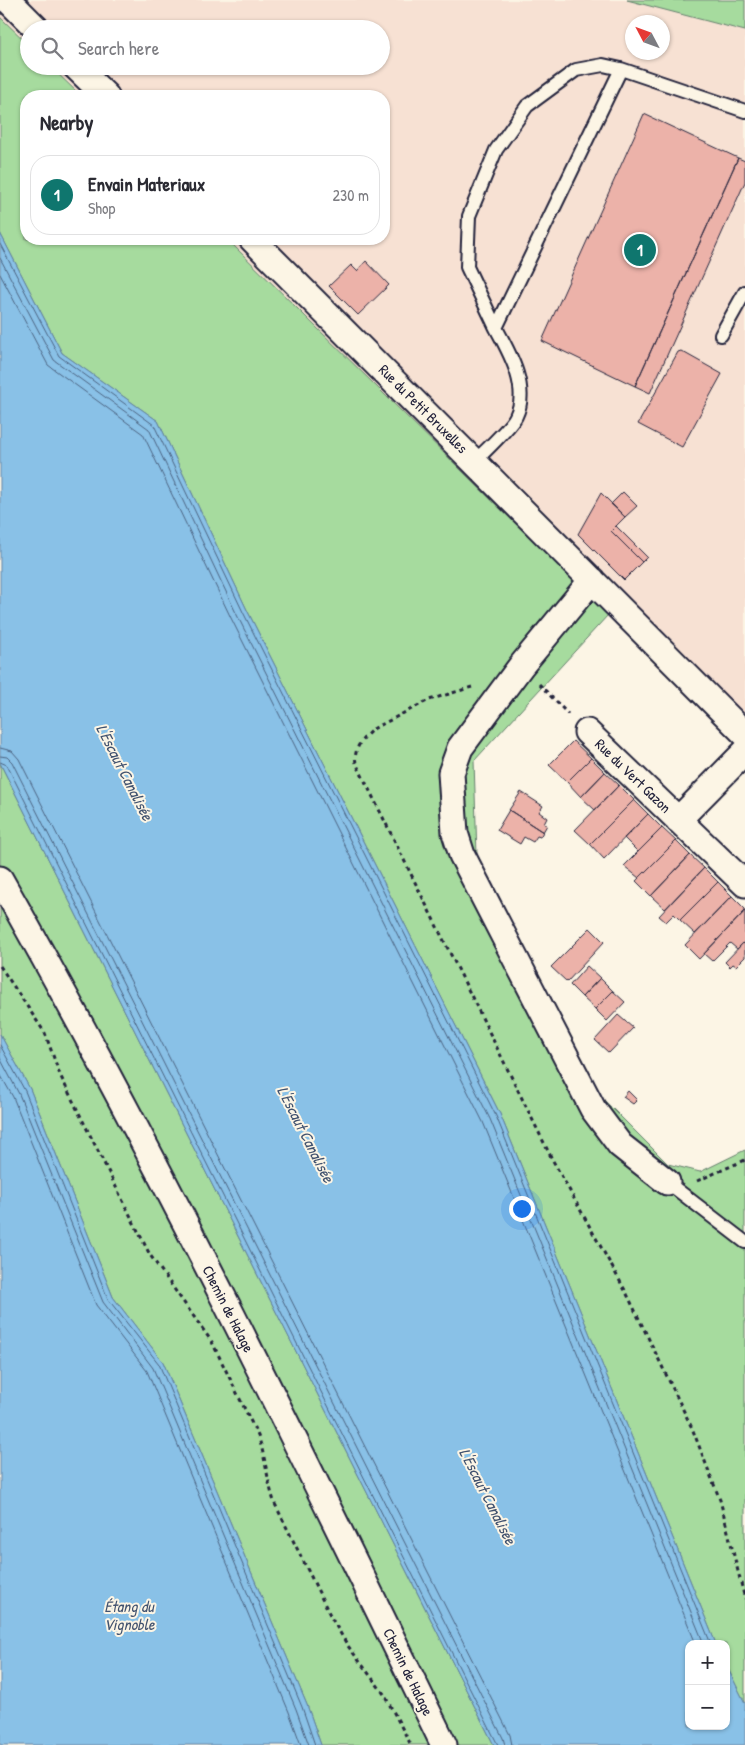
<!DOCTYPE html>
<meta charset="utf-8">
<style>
:root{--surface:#fff;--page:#f7f7f7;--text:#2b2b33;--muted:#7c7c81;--line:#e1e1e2;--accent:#0f766e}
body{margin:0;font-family:"Patrick Hand",sans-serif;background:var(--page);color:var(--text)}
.controls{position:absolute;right:15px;bottom:15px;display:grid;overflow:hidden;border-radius:10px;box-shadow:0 1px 4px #0004}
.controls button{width:45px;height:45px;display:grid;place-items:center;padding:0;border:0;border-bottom:1px solid var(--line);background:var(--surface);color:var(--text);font:25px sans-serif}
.compass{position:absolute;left:625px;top:15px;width:45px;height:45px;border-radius:50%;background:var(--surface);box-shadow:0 1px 4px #0004;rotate:311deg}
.you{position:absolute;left:521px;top:1208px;width:18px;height:18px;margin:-12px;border:4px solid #fff;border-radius:50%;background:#1a73e8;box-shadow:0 0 0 8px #1a73e833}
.badge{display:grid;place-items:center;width:32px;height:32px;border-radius:50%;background:var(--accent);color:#fff;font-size:16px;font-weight:700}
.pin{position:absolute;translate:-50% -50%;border:2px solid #fff;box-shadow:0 1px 5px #0006}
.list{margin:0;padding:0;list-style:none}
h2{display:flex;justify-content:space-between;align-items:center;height:65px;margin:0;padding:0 20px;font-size:21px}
h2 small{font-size:16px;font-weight:400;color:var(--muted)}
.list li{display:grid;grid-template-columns:32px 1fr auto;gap:15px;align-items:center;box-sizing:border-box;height:80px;margin:0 10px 10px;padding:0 10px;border:1px solid var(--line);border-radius:20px}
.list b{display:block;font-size:19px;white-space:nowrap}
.list p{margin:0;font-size:16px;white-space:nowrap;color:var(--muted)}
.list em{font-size:16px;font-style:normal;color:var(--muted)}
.icon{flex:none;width:28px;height:28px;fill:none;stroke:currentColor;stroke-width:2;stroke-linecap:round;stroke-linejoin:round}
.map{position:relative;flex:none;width:745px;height:1745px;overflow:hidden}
.search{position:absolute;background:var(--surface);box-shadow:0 1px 4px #0004;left:20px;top:20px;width:370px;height:55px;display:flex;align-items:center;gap:12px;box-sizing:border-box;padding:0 18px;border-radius:28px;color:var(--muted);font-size:19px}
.panel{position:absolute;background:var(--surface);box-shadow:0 1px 4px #0004;left:20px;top:90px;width:370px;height:155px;border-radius:20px}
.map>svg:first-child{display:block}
.built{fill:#f7e1d3;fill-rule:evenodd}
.green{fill:#a6db9e;stroke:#647e6c}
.water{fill:#89c1e7;stroke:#6081a2}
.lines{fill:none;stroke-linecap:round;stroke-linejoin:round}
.shore{stroke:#4b6280;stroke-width:1}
.building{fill:#ecb2a9;stroke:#22223b}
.service-casing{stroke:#22223b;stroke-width:16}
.minor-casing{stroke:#22223b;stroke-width:29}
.path{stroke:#22223b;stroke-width:3;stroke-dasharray:4 4;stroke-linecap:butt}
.service{stroke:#fcf5e5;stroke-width:12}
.minor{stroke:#fcf5e5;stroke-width:25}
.labels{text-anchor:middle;stroke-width:4;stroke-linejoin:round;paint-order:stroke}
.street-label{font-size:15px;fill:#22223b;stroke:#fcf5e5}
.water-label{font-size:16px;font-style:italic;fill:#41526f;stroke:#fcf5e5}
</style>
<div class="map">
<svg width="745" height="1745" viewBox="0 0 745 1745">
<rect width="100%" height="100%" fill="#fcf5e5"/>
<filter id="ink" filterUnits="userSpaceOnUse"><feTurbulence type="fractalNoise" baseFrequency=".02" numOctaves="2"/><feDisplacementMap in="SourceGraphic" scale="10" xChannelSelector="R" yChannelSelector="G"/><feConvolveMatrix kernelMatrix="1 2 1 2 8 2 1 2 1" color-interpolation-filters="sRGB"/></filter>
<g filter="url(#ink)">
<!-- built -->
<path class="built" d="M0,0H627L745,31V757L730,733L519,529L227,239H384V96H81L50,66H381V29H29V45L0,17ZM632,22H662V52H632Z"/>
<!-- green -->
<path class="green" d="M627,0H745V31Z
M0,17L29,45V66H50L81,96H26V239H227L608,615L474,761L477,856L599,1095L668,1164L700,1172L745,1150V1703L726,1665V1644H716L500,1114L247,610L158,421L62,353L0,233Z
M0,763L494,1745H321L307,1705L163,1362L113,1297L30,1089L0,1034Z"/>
<!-- water -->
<path class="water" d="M0,233L62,353L158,421L247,610L500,1114L716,1644H689V1726H726V1665L745,1703V1745H494L0,763Z
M0,1034L30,1089L113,1297L163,1362L307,1705L321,1745H0Z"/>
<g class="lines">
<!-- shore -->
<path class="shore" d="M0,244L59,356L154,425L243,612L496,1116L711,1644
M0,258L54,360L149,429L237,615L490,1119L704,1644
M0,274L48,365L143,434L231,618L483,1122L696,1644
M0,748L12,751L19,759L510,1735L512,1745
M0,756L7,757L12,762L503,1738L505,1745
M0,762L7,765L498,1745
M0,1045L25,1091L108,1299L159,1364L302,1707L315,1745
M0,1058L19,1094L103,1302L153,1368L296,1709L309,1745
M0,1074L13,1097L96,1305L147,1371L289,1712L301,1745"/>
</g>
<!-- building -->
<path class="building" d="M644,114L738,158L635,386L542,341Z
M738,158L745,161V182L650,393L635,386Z
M366,261L389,285L358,315L329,286L351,265L357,271Z
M681,351L722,374L682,447L638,424L678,352Z
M623,492L637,506L625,517L611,504Z
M601,493L625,517L611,531L642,562L624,580L578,534Z
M616,526L647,557L642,562L611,531Z
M573,741L591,758L567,782L549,765Z
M591,758L605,772L581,797L567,782Z
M605,772L619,785L595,810L581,797Z
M619,785L634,800L590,844L575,830Z
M521,792L543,806L539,812L547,818L544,824L547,825L543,832L509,810Z
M634,800L648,814L604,859L590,844Z
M509,810L543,832L540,837L537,836L533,842L524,837L520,844L497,830Z
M648,814L662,828L638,852L624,838Z
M662,828L676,841L639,878L624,866Z
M676,841L690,855L651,896L636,881Z
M690,855L704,868L665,909L651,896Z
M704,868L718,882L680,920L674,914L666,922L659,916Z
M718,882L732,896L695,934L680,920Z
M732,896L745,909V911L699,959L685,945Z
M745,911V941L737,949L730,943L712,961L704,954Z
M590,928L604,942L567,982L551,967Z
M745,941V957L736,966L733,964L730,967L725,962Z
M587,966L600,978L582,997L570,985Z
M600,978L613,991L595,1009L582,997Z
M613,991L625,1002L607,1021L595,1009Z
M618,1015L633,1028L609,1053L595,1040Z
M628,1091L637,1100L633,1104L623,1097Z"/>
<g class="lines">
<!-- service casing -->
<g class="service-casing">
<path id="service" d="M496,328L467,267L469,216L496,150L527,106L576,70L603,65L621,69
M721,335L745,292
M475,461C485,451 511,427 516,416C530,388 509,352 496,328L621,69L745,111
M667,1182L745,1242"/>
</g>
<!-- minor casing -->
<g class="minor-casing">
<path id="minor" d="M8,0L37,29
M75,66L106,96
M252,239L745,734
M592,580L521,666L460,748L451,773L455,833L462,855L593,1109L620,1145L667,1182
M587,732L745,884
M678,820L745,752
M0,879C160,1161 302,1453 444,1745"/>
</g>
<!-- path -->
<path class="path" d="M539,684L568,714
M472,687L429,700L373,729C363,738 353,748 356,763L552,1159L626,1292L692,1428L720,1500L745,1599
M0,966L45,1033L60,1075L150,1255L212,1342L258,1436C266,1458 267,1482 275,1504L332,1619L348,1646L384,1694L411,1745
M697,1181L745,1160"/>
<!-- service -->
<use href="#service" class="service"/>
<!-- minor -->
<use href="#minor" class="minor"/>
</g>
</g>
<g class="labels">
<!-- street labels -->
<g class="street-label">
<text transform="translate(423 409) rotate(45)" y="5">Rue du Petit Bruxelles</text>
<text transform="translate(633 776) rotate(44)" y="5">Rue du Vert Gazon</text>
<text transform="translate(228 1309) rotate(63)" y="5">Chemin de Halage</text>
<text transform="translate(408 1672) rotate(64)" y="5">Chemin de Halage</text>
</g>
<!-- water labels -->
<g class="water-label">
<text transform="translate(125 772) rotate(63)" y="6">L'Escaut Canalisée</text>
<text transform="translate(306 1134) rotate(63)" y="6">L'Escaut Canalisée</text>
<text transform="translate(488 1496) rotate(63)" y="6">L'Escaut Canalisée</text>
<text x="129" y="1612">Étang du<tspan x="129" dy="18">Vignoble</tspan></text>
</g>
</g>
</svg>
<div class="controls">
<button>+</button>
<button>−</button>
</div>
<svg class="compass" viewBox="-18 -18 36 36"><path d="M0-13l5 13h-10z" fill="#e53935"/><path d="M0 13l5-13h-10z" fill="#7c7c81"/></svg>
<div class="you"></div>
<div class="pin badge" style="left:640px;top:250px">1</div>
<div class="search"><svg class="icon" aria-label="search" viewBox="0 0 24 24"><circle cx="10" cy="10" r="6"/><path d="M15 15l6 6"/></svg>Search here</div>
<section class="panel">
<h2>Nearby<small></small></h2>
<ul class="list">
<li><span class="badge">1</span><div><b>Envain Materiaux</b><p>Shop</p></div><em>230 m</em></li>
</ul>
</section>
</div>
